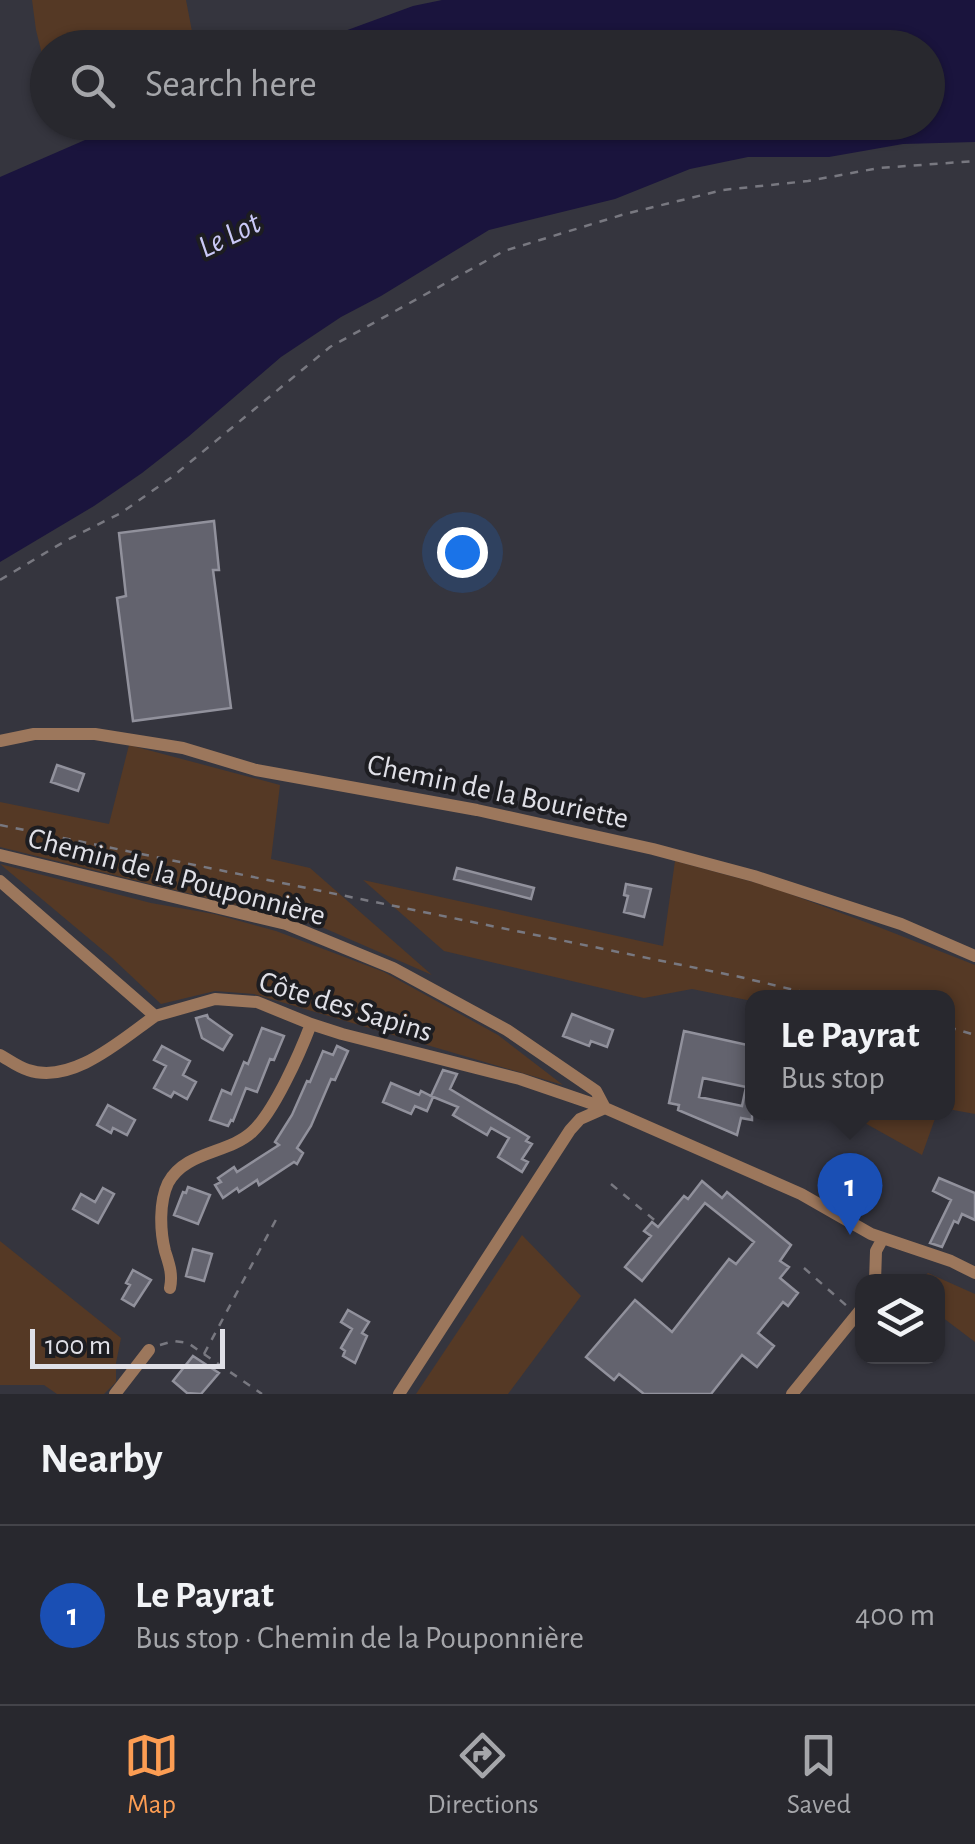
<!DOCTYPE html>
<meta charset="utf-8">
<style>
:root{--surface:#28282e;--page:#303036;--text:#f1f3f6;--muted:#a5a6aa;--line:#44444a;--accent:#fc9d53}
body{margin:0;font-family:"Alegreya Sans",sans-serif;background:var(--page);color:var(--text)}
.controls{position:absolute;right:30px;bottom:30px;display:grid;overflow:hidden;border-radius:20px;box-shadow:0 2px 8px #0004}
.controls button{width:90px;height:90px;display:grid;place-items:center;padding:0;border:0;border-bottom:2px solid var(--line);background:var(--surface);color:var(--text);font:50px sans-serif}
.scale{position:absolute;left:30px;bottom:25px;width:195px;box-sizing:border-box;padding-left:10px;border:5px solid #e0e0e7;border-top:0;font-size:28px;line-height:35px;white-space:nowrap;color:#e0e0e7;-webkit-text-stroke:8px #1d1d21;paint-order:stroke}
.you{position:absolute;left:462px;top:552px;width:35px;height:35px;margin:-25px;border:8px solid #fff;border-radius:50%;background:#1a73e8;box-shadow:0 0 0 15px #1a73e833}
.badge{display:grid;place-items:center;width:65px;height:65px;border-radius:50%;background:var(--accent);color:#fff;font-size:32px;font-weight:700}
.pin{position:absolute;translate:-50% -82px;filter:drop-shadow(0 2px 5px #0008)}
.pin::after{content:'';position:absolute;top:52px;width:35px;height:30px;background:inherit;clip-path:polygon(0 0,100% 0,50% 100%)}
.popup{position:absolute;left:745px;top:990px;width:210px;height:130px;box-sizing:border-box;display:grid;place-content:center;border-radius:20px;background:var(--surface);filter:drop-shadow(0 2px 8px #0005);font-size:32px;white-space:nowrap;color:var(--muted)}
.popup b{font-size:38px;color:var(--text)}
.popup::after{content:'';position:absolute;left:50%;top:100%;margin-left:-20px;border:20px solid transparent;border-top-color:var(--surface)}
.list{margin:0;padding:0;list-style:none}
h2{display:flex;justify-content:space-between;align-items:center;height:130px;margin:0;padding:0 40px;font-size:42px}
h2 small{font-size:32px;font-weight:400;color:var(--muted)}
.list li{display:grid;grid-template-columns:65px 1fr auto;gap:30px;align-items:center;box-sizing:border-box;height:180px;padding:0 40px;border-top:2px solid var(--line)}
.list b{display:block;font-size:38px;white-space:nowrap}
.list p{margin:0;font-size:32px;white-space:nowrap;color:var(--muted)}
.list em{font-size:32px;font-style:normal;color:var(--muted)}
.icon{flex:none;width:55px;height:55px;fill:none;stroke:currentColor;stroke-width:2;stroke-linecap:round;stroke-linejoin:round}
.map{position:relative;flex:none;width:975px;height:1394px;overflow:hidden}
.search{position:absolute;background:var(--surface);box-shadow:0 2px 8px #0004;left:30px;right:30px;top:30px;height:110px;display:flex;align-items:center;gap:25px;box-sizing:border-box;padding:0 35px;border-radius:55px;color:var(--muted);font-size:38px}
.sheet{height:310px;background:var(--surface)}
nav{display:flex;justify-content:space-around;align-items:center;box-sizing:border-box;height:140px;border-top:2px solid var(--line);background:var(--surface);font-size:28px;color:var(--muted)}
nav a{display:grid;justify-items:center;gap:5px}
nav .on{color:var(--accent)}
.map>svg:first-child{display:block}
.green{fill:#553925}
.water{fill:#1a143d}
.building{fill:#63636e;stroke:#91919c;stroke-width:2.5;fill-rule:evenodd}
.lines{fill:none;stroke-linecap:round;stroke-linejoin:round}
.path{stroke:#787880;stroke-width:2.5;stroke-dasharray:8 8;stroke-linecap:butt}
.minor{stroke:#9c775c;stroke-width:12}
.labels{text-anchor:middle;stroke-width:8;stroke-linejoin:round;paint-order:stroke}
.street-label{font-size:30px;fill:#e0e0e7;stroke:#1d1d21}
.water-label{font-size:32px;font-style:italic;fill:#cac9f6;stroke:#1d1d21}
</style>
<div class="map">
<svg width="975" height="1394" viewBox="0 0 975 1394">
<rect width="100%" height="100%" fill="#35353e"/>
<!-- green -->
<path class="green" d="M32,0H186L195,47L48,48L47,74L36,30Z
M129,745L280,785L271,859L310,868L432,975L317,925L0,847V802L109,824Z
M675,861L771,887L876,926L975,965V1114L948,1109V998H752V1001L692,989L644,998L444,951L363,880L663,946Z
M0,864L151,903L214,914L276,931L384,972L498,1035L563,1085L254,994L215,991L161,1004L111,957Z
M847,1113H937L922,1155Z
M522,1235L581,1296L508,1394H416Z
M0,1241L121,1338L116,1363V1382L104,1394H57L44,1385H0Z
M928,1273L975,1294V1342L938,1314V1282L918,1281Z"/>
<!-- water -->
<path class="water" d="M442,0H975V142L903,144L829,157H748L690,169L615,199L489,230L381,296L341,317L281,357L188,437L142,473L94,506L0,562V177L124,123L928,122V48L301,47L413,6Z"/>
<!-- building -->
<path class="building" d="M214,521L219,570H213L231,708L133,721L117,598L126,596L119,533Z
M57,765L84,774L78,791L51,782Z
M457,868L534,888L531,899L454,879Z
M626,884L651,889L644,917L624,912L628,896L624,895Z
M572,1014L613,1030L607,1047L591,1041L589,1046L563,1036Z
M207,1015L208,1018L232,1035L223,1050L202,1038L196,1018Z
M262,1028L284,1036L274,1060L270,1059L257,1092L246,1088L233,1121L231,1120L228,1126L210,1120L222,1090L231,1094L244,1062L248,1064Z
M684,1031L752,1046V1120L741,1118L737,1135L678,1110L679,1105L669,1103ZM703,1078L746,1087L742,1106L699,1097Z
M162,1046L190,1061L183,1075L196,1082L187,1099L174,1092L171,1097L154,1088L166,1066L154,1060Z
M337,1046L348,1051L335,1080L331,1079L311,1126L297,1148L303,1153L297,1164L294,1162L259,1185L257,1180L239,1192L237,1188L223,1198L215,1185L221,1182L218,1178L234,1167L237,1172L279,1145L275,1142L292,1115L307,1081L310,1082L323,1051L333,1055Z
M443,1070L457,1074L450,1089L529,1137L526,1141L532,1144L522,1159L528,1162L522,1172L498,1157L509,1138L491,1128L487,1135L453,1115L458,1107L431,1096Z
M391,1083L419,1095L421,1091L433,1097L427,1111L415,1106L411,1114L383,1102Z
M108,1105L135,1120L127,1135L113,1128L111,1133L97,1125Z
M939,1178L975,1193V1220L962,1214L958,1223L954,1221L942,1247L930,1243L951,1200L933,1191Z
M702,1181L722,1198L727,1192L791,1245L780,1261L789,1267L780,1278L798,1293L788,1306L783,1302L758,1333L774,1346L757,1367L742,1355L711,1394H644L619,1374L614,1380L586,1357L635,1300L672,1332L729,1259L736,1264L754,1242L705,1203L642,1281L625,1267L651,1236L644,1231L652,1222L658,1227L684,1196L688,1199Z
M188,1187L210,1195L198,1224L174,1215L183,1192L186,1193Z
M103,1188L114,1194L98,1223L73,1209L81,1194L95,1202Z
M193,1249L212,1254L204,1281L186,1276Z
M133,1270L151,1280L134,1306L122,1299L130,1285L126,1283Z
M348,1310L369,1322L362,1333L367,1336L355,1363L343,1356L345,1351L341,1348L352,1329L341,1322Z
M193,1356L219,1373L201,1394L187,1393L173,1381Z"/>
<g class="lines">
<!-- path -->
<path class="path" d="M0,580L67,540L121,513L172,477L330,347L504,251L625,214L723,190L808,181L879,168L975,161
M0,825L740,977L828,998
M948,1027L975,1035
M611,1184L658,1223
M804,1268L848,1307
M160,1345L174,1341L188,1343L262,1394
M204,1354L279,1214"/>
<!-- minor -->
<path class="minor" d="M0,741L34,734H95L183,748L256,770L477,810L653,849L754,876L901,924L975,956
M0,855L286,924L393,968L507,1030L596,1091L605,1108
M0,881L155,1016L215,999L257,1002L311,1024L342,1034L520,1079L605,1108L801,1194L871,1234L951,1261L975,1273
M0,1055C9,1060 18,1067 28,1070C72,1085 121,1040 155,1016
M875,1282L876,1251L883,1238
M170,1288C173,1274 169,1264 165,1251C160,1231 159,1202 168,1183C185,1151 228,1154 252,1132C274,1112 300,1053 311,1024
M115,1394L149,1350
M399,1394L570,1130L580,1119L605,1108
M792,1394L862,1308"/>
</g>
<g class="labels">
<!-- street labels -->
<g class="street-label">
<text transform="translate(498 791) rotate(12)" y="10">Chemin de la Bouriette</text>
<text transform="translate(177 876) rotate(15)" y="10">Chemin de la Pouponnière</text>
<text transform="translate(346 1006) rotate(17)" y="10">Côte des Sapins</text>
</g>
<!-- water labels -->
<g class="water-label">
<text transform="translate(229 234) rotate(-26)" y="11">Le Lot</text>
</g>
</g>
</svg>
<div class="controls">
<button><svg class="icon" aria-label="layers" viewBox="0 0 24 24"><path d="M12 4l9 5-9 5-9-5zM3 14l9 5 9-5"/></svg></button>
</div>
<div class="scale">100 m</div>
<div class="you"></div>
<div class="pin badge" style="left:850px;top:1235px;background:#1a4fb4">1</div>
<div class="popup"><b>Le Payrat</b>Bus stop</div>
<div class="search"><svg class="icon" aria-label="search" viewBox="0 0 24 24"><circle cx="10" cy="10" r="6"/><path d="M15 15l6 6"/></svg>Search here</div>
</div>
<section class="sheet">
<h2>Nearby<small></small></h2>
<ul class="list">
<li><span class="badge" style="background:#1a4fb4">1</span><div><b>Le Payrat</b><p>Bus stop · Chemin de la Pouponnière</p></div><em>400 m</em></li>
</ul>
</section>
<nav>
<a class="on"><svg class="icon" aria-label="map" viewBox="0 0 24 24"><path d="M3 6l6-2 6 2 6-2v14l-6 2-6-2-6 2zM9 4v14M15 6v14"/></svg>Map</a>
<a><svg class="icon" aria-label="directions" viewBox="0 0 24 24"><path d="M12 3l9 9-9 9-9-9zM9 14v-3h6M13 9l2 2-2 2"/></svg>Directions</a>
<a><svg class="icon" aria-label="saved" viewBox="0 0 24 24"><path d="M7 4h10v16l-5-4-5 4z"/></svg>Saved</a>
</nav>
